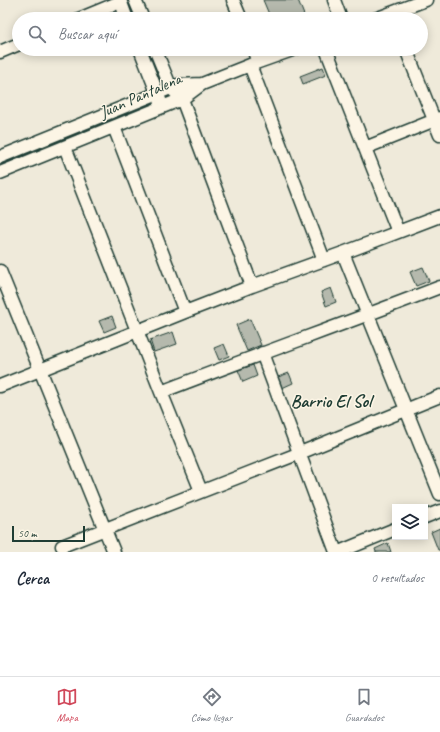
<!DOCTYPE html>
<html lang="es">
<meta charset="utf-8">
<style>
:root{--surface:#fff;--page:#f6f6f7;--text:#1f2937;--muted:#747a83;--line:#e0e1e3;--accent:#d1495b}
body{margin:0;font-family:Caveat,sans-serif;background:var(--page);color:var(--text)}
.controls{position:absolute;right:12px;bottom:12px;display:grid;overflow:hidden;border-radius:0px;box-shadow:0 2px 10px #0003}
.controls button{width:36px;height:36px;display:grid;place-items:center;padding:0;border:0;border-bottom:1px solid var(--line);background:var(--surface);color:var(--text);font:20px sans-serif}
.scale{position:absolute;left:12px;bottom:10px;width:73px;box-sizing:border-box;padding-left:4px;border:2px solid #1f3d34;border-top:0;font-size:11px;line-height:14px;white-space:nowrap;color:#1f3d34;-webkit-text-stroke:3px #fcf5e5;paint-order:stroke}
.list{margin:0;padding:0;list-style:none}
h2{display:flex;justify-content:space-between;align-items:center;height:52px;margin:0;padding:0 16px;font-size:17px}
h2 small{font-size:13px;font-weight:400;color:var(--muted)}
.icon{flex:none;width:22px;height:22px;fill:none;stroke:currentColor;stroke-width:2;stroke-linecap:round;stroke-linejoin:round}
.map{position:relative;flex:none;width:440px;height:552px;overflow:hidden}
.search{position:absolute;background:var(--surface);box-shadow:0 2px 10px #0003;left:12px;right:12px;top:12px;height:44px;display:flex;align-items:center;gap:10px;box-sizing:border-box;padding:0 14px;border-radius:22px;color:var(--muted);font-size:15px}
.sheet{height:124px;background:var(--surface)}
nav{display:flex;justify-content:space-around;align-items:center;box-sizing:border-box;height:56px;border-top:1px solid var(--line);background:var(--surface);font-size:11px;color:var(--muted)}
nav a{display:grid;justify-items:center;gap:2px}
nav .on{color:var(--accent)}
.map>svg:first-child{display:block}
.building{fill:#b5b9ad;stroke:#1f3d34}
.lines{fill:none;stroke-linecap:round;stroke-linejoin:round}
.minor-casing{stroke:#1f3d34;stroke-width:15}
.minor{stroke:#fcf5e5;stroke-width:12}
.labels{text-anchor:middle;stroke-width:3;stroke-linejoin:round;paint-order:stroke}
.street-label{font-size:17px;fill:#1f3d34;stroke:#fcf5e5}
.neighbourhood-label{font-size:18px;font-weight:bold;fill:#1f3d34;stroke:#fcf5e5}
</style>
<div class="map">
<svg width="440" height="552" viewBox="0 0 440 552">
<rect width="100%" height="100%" fill="#efeada"/>
<filter id="ink" filterUnits="userSpaceOnUse"><feTurbulence type="fractalNoise" baseFrequency=".025" numOctaves="2"/><feDisplacementMap in="SourceGraphic" scale="8" xChannelSelector="R" yChannelSelector="G"/><feConvolveMatrix kernelMatrix="1 2 1 2 8 2 1 2 1" color-interpolation-filters="sRGB"/></filter>
<g filter="url(#ink)">
<!-- building -->
<path class="building" d="M263,0H298L304,15L293,19H271Z
M323,67L326,75L303,84L300,76Z
M423,267L429,281L416,286L410,272Z
M331,288L336,302L326,306L321,292Z
M112,316L116,327L104,332L99,321Z
M250,319L261,345L247,351L236,325Z
M173,332L177,344L154,352L150,340Z
M224,344L229,356L219,360L214,348Z
M253,365L257,376L243,382L238,370Z
M289,373L293,383L282,388L278,377Z
M440,528V550H438L431,532Z
M388,543L391,552H376L375,549Z"/>
<g class="lines">
<!-- minor casing -->
<g class="minor-casing">
<path id="minor" d="M120,0L127,19
M135,0L143,19
M233,0L241,19
M334,0L341,19
M79,19L120,2
M375,19L426,0
M140,49L160,100
M155,49L171,88L182,99L252,286
M253,49L258,62
M326,49L398,232
M406,49L440,135
M0,52L19,44
M250,65L324,260
M114,127L185,312
M65,147L161,392L201,491
M365,148L440,118
M0,157L178,85L202,84
M0,173L182,99L202,84L250,65L295,49
M343,253L440,494
M0,271L114,552
M262,353L336,552
M0,386L185,312L252,286L343,253L440,216
M161,392C254,356 347,323 440,287
M425,517L440,511
M62,546L300,453L440,396
M339,552L395,529"/>
</g>
<!-- minor -->
<use href="#minor" class="minor"/>
</g>
</g>
<g class="labels">
<!-- street labels -->
<g class="street-label">
<text transform="translate(140 95) rotate(-24)" y="6">Juan Pantalena</text>
</g>
<!-- neighbourhood labels -->
<g class="neighbourhood-label">
<text x="331" y="407">Barrio El Sol</text>
</g>
</g>
</svg>
<div class="controls">
<button><svg class="icon" aria-label="layers" viewBox="0 0 24 24"><path d="M12 4l9 5-9 5-9-5zM3 14l9 5 9-5"/></svg></button>
</div>
<div class="scale">50 m</div>
<div class="search"><svg class="icon" aria-label="search" viewBox="0 0 24 24"><circle cx="10" cy="10" r="6"/><path d="M15 15l6 6"/></svg>Buscar aquí</div>
</div>
<section class="sheet">
<h2>Cerca<small>0 resultados</small></h2>
<ul class="list">
</ul>
</section>
<nav>
<a class="on"><svg class="icon" aria-label="map" viewBox="0 0 24 24"><path d="M3 6l6-2 6 2 6-2v14l-6 2-6-2-6 2zM9 4v14M15 6v14"/></svg>Mapa</a>
<a><svg class="icon" aria-label="directions" viewBox="0 0 24 24"><path d="M12 3l9 9-9 9-9-9zM9 14v-3h6M13 9l2 2-2 2"/></svg>Cómo llegar</a>
<a><svg class="icon" aria-label="saved" viewBox="0 0 24 24"><path d="M7 4h10v16l-5-4-5 4z"/></svg>Guardados</a>
</nav>
